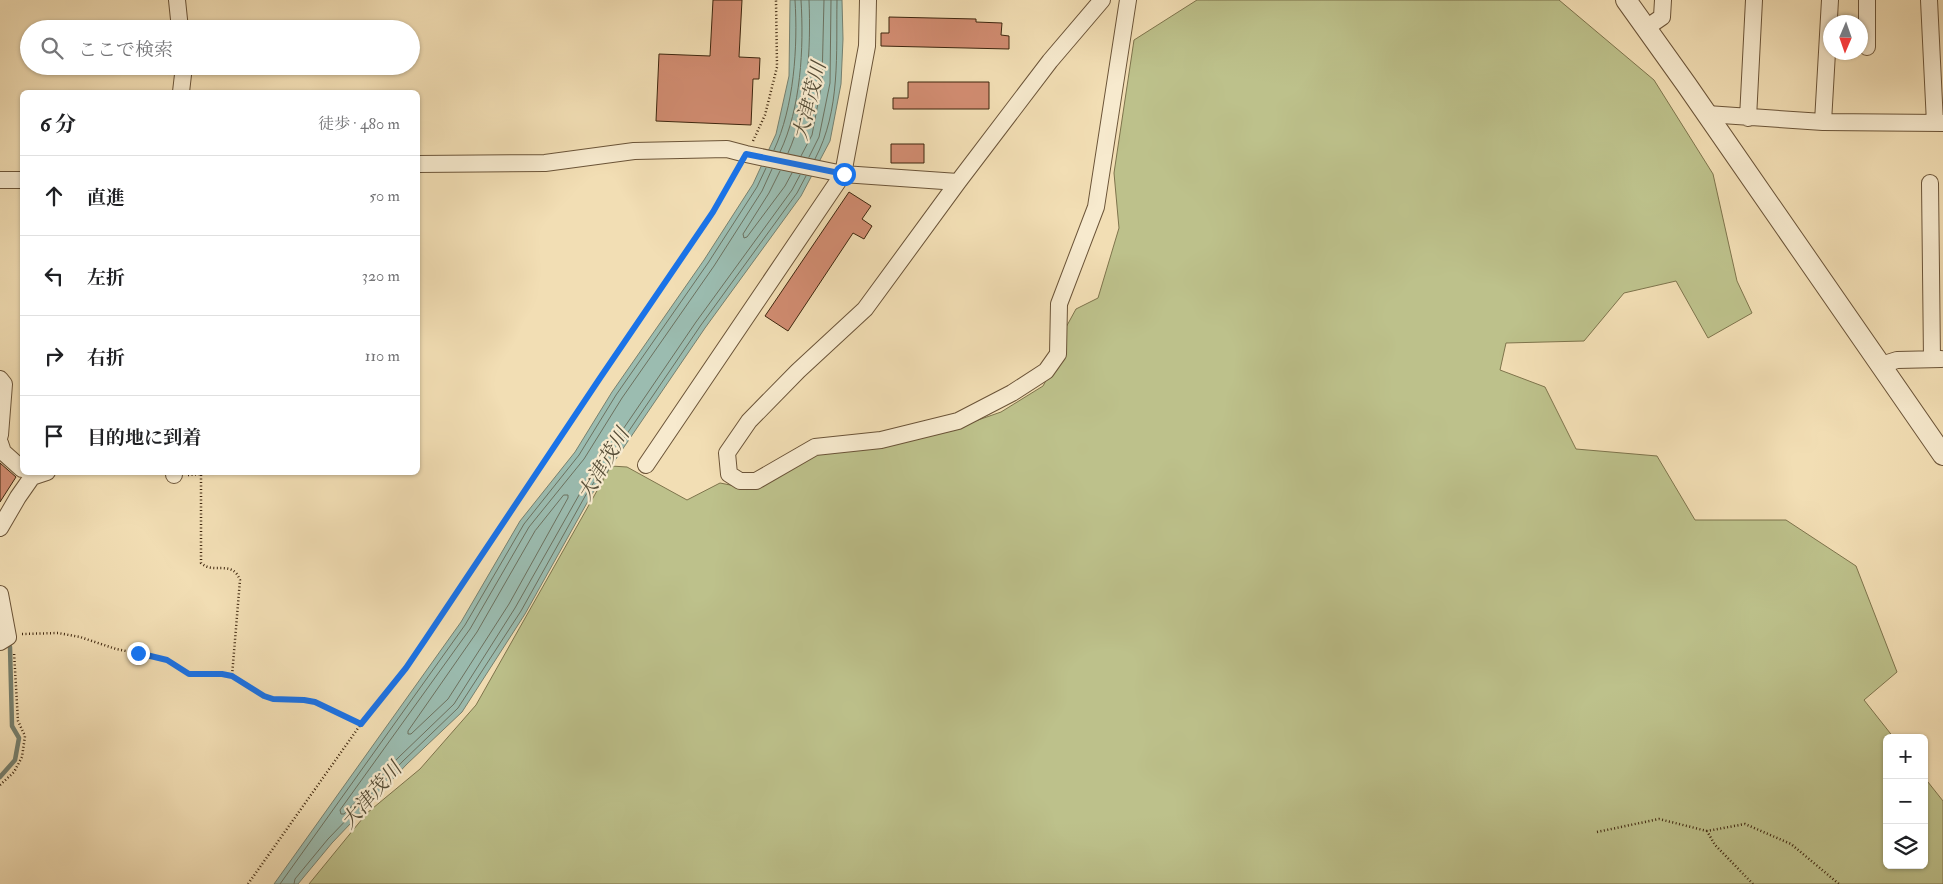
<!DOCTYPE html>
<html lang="ja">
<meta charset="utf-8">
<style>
:root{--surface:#fff;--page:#f6f6f6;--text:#202124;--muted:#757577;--line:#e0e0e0}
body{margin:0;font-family:"IM FELL Double Pica","Noto Serif JP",serif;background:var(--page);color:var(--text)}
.controls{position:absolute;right:15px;bottom:15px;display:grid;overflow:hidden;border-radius:8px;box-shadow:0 1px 4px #0004}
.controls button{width:45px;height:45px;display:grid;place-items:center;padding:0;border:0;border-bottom:1px solid var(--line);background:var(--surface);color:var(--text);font:25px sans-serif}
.compass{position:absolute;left:1823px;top:15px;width:45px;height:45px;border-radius:50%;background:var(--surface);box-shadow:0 1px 4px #0004;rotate:182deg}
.stop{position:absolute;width:15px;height:15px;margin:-11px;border:4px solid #1a73e8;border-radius:50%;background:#fff}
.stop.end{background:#1a73e8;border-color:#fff;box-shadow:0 1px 5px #0008}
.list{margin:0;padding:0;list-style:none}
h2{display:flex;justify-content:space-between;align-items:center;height:65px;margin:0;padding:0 20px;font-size:21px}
h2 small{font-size:16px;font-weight:400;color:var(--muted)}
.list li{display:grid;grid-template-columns:32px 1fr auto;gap:15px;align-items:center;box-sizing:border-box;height:80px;padding:0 20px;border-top:1px solid var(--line)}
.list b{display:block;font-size:19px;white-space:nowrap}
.list em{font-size:16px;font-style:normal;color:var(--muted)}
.icon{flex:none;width:28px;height:28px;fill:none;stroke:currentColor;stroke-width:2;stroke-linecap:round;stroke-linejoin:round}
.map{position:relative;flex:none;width:1943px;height:884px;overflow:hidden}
.search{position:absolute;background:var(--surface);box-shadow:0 1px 4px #0004;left:20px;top:20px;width:400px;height:55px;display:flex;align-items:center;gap:12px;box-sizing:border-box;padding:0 18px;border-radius:28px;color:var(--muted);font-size:19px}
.panel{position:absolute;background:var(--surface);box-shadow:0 1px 4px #0004;left:20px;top:90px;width:400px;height:385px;border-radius:8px}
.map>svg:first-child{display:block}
.green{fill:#bdc18b;stroke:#7e744c}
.water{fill:#9bbcb0;stroke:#76806f}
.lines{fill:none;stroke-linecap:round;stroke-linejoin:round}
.shore{stroke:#6c715f;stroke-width:1}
.stream{stroke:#76806f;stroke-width:4.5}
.building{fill:#d18c71;stroke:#3e260e}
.minor-casing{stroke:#6b5438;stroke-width:18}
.tertiary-casing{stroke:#6b5438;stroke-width:22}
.path{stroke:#3e260e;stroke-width:2.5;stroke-dasharray:1 2.5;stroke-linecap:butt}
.minor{stroke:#f7eace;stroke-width:16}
.tertiary{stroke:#f7eace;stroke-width:20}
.route{stroke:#1a73e8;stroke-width:6}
.labels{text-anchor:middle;stroke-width:4.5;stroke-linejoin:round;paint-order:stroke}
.water-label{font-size:20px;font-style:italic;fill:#554c36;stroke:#f7eace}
</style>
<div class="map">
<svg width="1943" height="884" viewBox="0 0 1943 884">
<rect width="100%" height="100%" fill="#f2deb4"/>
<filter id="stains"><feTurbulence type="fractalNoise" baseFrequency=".004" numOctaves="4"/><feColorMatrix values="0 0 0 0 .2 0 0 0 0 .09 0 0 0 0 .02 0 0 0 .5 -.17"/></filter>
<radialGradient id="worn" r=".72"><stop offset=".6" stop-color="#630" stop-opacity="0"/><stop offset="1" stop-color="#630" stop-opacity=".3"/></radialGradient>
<!-- green -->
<path class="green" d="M1197,0H1559L1654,80L1713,174L1737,281L1752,313L1708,338L1676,281L1624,293L1584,341L1506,343L1500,370L1545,387L1576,449L1657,456L1695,520H1786L1856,566L1897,672L1864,700L1894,738H1887V865H1924V777L1943,801V884H309L367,813L420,769L476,705L611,466L627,467L687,500L720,483L751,489L813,455L867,448L938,434L1001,412L1043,386L1056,362L1053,351L1076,309L1098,298L1119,228L1114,173L1134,40Z"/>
<!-- water -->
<path class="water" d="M790,0H842L843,39L841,84L830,141L801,196L705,328L592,494L525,614L462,712L407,764L332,843L298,884H274L461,622L520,521L575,452L612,392L704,260L753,184L776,134L789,76Z"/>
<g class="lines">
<!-- shore -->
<path class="shore" d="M774,150C794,107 798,47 795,0
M780,152C801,108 804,48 801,0
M788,153C808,109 811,48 809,0
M801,156L812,135L822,82L824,0
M809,157L819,137L830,83L831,0
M815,159C841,110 836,53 837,0
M772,169L762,191L714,266L622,398L584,459L529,527L470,629L340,810L341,814H344L399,757L454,704L515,608L583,488L696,322L792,190L800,175
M780,171L769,193L743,234L744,238L747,237L785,186L792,173
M564,495H568V498L509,604L448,699L411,734H408V731L477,632L535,531Z
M280,884L465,625L524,524L579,455L616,395L708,263L757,187L766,168
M294,884L295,879L328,839L403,761L458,708L521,611L588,491L701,325L797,193L806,176"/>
<!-- stream -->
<path class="stream" d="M0,777L15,760L19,738L12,726L10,647L7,641"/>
</g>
<!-- building -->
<path class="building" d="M713,0H742L739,57L760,58L759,79H753L751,125L656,121L659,54L710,56Z
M889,17L976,19V22L1002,23L1001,35L1009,36V49L881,46V33H889Z
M908,82H989V109H893V98H908Z
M891,144H924V163H891Z
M849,192L871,206L862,219L872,226L864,239L853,233L788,331L765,316Z
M0,463L16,477L0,502Z"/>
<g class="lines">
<!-- minor casing -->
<g class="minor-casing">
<path id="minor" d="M177,0L180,29
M1102,0L1050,61L958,182L865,309L798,371L749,421L727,453L729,474L740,481H756L815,447L881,440L958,421L1012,393L1046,371L1058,354L1059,304L1096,207L1128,0
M1867,0V47
M1929,0L1935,123
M1646,28L1662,17L1663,0
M181,92L184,66
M1707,114L1823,122L1943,123
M1748,118L1754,0
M1823,122L1830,0
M418,164L545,163L634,151L727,149L746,154L843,174L958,182
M0,180H22
M1930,183L1932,359
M1881,365L1897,360L1941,359
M0,379L4,384L0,435
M0,443L3,452L22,469
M646,465L843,174L867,46L868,0
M174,472V475
M0,528L18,497L32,477L47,472
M0,594L8,637L0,642"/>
</g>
<!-- tertiary casing -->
<g class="tertiary-casing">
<path id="tertiary" d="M1626,0L1686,84L1943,455"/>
</g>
<!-- path -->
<path class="path" d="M753,141L765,115L777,67L776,0
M188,475L201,474V563C214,575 232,559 240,580L232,676
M22,634L58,633L80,637L116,649L157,657L167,660L189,674H222L232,676L265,696L273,699L304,700L315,702L361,724
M0,785L14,772L22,757L25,736L18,721L14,652
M1597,832L1659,819L1707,831
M248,884L361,724L406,668L425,640L599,378L713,212L739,168
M1753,884L1715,845L1707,831L1745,824L1791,844L1839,884"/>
<!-- minor -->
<use href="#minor" class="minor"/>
<!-- tertiary -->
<use href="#tertiary" class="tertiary"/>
</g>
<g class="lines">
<!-- route -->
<path class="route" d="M138,653L167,660L189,674H222L232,676L264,696L273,699L304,700L315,702L361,724L406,668L425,640L600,378L713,212L746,154L844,174"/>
</g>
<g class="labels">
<!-- water labels -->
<g class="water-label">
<text transform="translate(809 101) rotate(-76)" y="7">大津茂川</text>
<text transform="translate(603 464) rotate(-59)" y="7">大津茂川</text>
<text transform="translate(371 795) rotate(-49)" y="7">大津茂川</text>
</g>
</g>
<rect width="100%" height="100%" filter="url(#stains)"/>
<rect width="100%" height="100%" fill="url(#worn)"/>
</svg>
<div class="controls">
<button>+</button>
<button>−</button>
<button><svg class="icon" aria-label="layers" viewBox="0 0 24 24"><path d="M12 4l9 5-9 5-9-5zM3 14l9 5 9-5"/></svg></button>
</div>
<svg class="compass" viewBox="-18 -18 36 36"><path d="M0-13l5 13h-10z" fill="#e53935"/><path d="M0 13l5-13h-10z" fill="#757577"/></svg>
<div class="stop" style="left:844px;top:174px"></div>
<div class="stop end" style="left:138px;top:653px"></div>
<div class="search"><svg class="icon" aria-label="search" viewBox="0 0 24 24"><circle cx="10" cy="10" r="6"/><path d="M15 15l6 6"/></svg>ここで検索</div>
<section class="panel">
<h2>6 分<small>徒歩 · 480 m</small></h2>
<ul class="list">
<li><svg class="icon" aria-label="ahead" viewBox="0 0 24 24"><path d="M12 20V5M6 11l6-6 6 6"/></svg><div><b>直進</b></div><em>50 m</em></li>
<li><svg class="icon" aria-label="left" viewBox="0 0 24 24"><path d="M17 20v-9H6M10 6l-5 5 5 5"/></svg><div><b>左折</b></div><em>320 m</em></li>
<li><svg class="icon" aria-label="right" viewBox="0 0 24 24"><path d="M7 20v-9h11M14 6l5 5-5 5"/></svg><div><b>右折</b></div><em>110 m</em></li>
<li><svg class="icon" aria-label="arrive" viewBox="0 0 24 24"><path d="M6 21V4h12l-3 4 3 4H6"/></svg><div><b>目的地に到着</b></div></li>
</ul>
</section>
</div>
